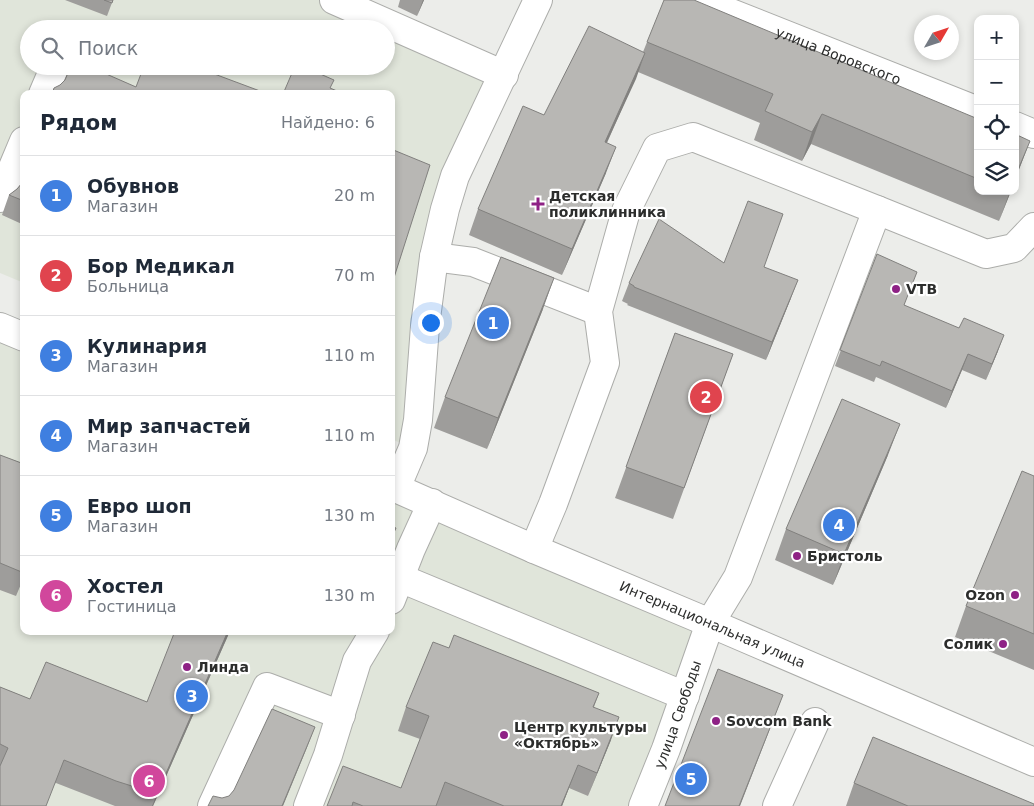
<!DOCTYPE html>
<html lang="ru">
<meta charset="utf-8">
<style>
:root{--surface:#fff;--page:#f6f6f7;--text:#1f2937;--muted:#747a83;--line:#e0e1e3;--accent:#2563eb}
body{margin:0;font-family:"DejaVu Sans",sans-serif;background:var(--page);color:var(--text)}
.controls{position:absolute;right:15px;top:15px;display:grid;overflow:hidden;border-radius:10px;box-shadow:0 2px 8px #0003}
.controls button{width:45px;height:45px;display:grid;place-items:center;padding:0;border:0;border-bottom:1px solid var(--line);background:var(--surface);color:var(--text);font:25px sans-serif}
.compass{position:absolute;left:914px;top:15px;width:45px;height:45px;border-radius:50%;background:var(--surface);box-shadow:0 2px 8px #0003;rotate:51deg}
.you{position:absolute;left:430px;top:322px;width:18px;height:18px;margin:-12px;border:4px solid #fff;border-radius:50%;background:#1a73e8;box-shadow:0 0 0 8px #1a73e833}
.badge{display:grid;place-items:center;width:32px;height:32px;border-radius:50%;background:var(--accent);color:#fff;font-size:16px;font-weight:700}
.pin{position:absolute;translate:-50% -50%;border:2px solid #fff;box-shadow:0 1px 5px #0006}
.list{margin:0;padding:0;list-style:none}
h2{display:flex;justify-content:space-between;align-items:center;height:65px;margin:0;padding:0 20px;font-size:21px}
h2 small{font-size:16px;font-weight:400;color:var(--muted)}
.list li{display:grid;grid-template-columns:32px 1fr auto;gap:15px;align-items:center;box-sizing:border-box;height:80px;padding:0 20px;border-top:1px solid var(--line)}
.list b{display:block;font-size:19px;white-space:nowrap}
.list p{margin:0;font-size:16px;white-space:nowrap;color:var(--muted)}
.list em{font-size:16px;font-style:normal;color:var(--muted)}
.icon{flex:none;width:28px;height:28px;fill:none;stroke:currentColor;stroke-width:2;stroke-linecap:round;stroke-linejoin:round}
.map{position:relative;flex:none;width:1034px;height:806px;overflow:hidden}
.search{position:absolute;background:var(--surface);box-shadow:0 2px 8px #0003;left:20px;top:20px;width:375px;height:55px;display:flex;align-items:center;gap:12px;box-sizing:border-box;padding:0 18px;border-radius:28px;color:var(--muted);font-size:19px}
.panel{position:absolute;background:var(--surface);box-shadow:0 2px 8px #0003;left:20px;top:90px;width:375px;height:545px;border-radius:10px}
.map>svg:first-child{display:block}
.built{fill:#e0e5da;fill-rule:evenodd}
.lines{fill:none;stroke-linecap:round;stroke-linejoin:round}
.minor-casing{stroke:#acadaa;stroke-width:30}
.minor{stroke:#fff;stroke-width:28}
.wall{fill:#9e9d9b}
.shaded-wall{fill:#81807e}
.building{fill:#b8b7b4;stroke:#81807e}
.poi-dot{fill:#8e2185;stroke:#fff;stroke-width:2}
.labels{text-anchor:middle;stroke-width:4.5;stroke-linejoin:round;paint-order:stroke}
.street-label{font-size:14px;fill:#2c2d2c;stroke:#fff}
.poi-label{font-size:14px;font-weight:bold;fill:#2c2d2c;stroke:#fff;text-anchor:start}
</style>
<div class="map">
<svg width="1034" height="806" viewBox="0 0 1034 806">
<rect width="100%" height="100%" fill="#ecedea"/>
<!-- built -->
<path class="built" d="M0,0H334L504,75L455,176L413,448L391,439V94H24V283L0,273ZM29,29H386V66H29Z
M0,327L24,337V631H391V486L710,623L643,806H2L0,773Z"/>
<g class="lines">
<!-- minor casing -->
<g class="minor-casing">
<g id="minor">
<path d="M334,0L504,75"/>
<path id="s1" d="M698,0L978,111"/>
<path d="M43,94L55,66"/>
<path d="M1015,126L1034,134"/>
<path d="M0,198L24,141"/>
<path d="M434,257L473,262L598,311"/>
<path d="M0,327L24,337"/>
<path id="s2" d="M391,486L534,549L710,623L1034,762"/>
<path d="M396,488L413,448L418,420L425,326L434,257L445,209L455,176L538,0"/>
<path d="M534,549L553,504L605,363L598,311L626,211L657,148L693,137L877,210"/>
<path d="M400,578L685,696"/>
<path d="M391,600L411,549L432,503"/>
<path d="M212,806L267,687L341,715"/>
<path d="M308,806L328,755L357,661L375,631"/>
<path id="s3" d="M643,806L666,749L710,623L738,577L877,210L986,254L1014,248L1034,227"/>
<path d="M777,806L815,722"/>
</g>
</g>
<!-- minor -->
<use href="#minor" class="minor"/>
</g>
<!-- wall -->
<path class="wall" d="M65,0H113L107,16Z
M400,0H424L417,16L398,7Z
M647,42L978,119V191H1011L999,221L811,144L802,161L754,140L760,123L638,72L607,143L606,173L562,275L469,235L478,209L544,115L643,52Z
M24,179V225L2,215L9,195L17,189L22,183Z
M877,254L904,305L998,351L986,380L962,370L946,408L876,377L874,382L835,366Z
M724,263L764,267L791,298L766,360L627,305L628,304L622,301L629,283Z
M543,309L487,449L434,428L445,397Z
M675,333L733,354L673,519L615,498Z
M0,455L24,464V577L16,596L0,590Z
M888,455L833,585L775,560L786,529Z
M1034,476V670L955,637L966,606Z
M230,631L153,806H115L56,783L0,806V687L30,699L147,702Z
M449,648L599,693L594,707L611,740L588,796L569,788L562,806H327L401,788L420,739L398,731L406,707Z
M854,783L1034,806H846Z"/>
<!-- shaded-wall -->
<path class="shaded-wall" d="M423,0H424L417,16Z
M645,53L636,79L595,168L605,142Z
M822,114L811,144L802,161L812,132Z
M1030,141L1015,180V177Z
M616,147L606,173L562,275L572,249Z
M1010,191H1011L999,221Z
M554,278L543,309L487,449L498,418Z
M798,280L791,298L766,360L772,342Z
M1004,335L998,351L986,380L992,364Z
M968,354L962,370L946,408L952,391Z
M900,424L888,455L833,585L844,554Z
M228,631H230L153,806H152L157,794Z
M783,695L771,726L740,806H739Z
M619,717L611,740L588,796L597,773Z
M315,727L306,750L283,806H282Z
M578,765L569,788L562,806H561Z"/>
<!-- building -->
<path class="building" d="M104,0H113L112,3Z
M664,0H694L978,119V179L822,114L812,132L765,111L773,94L647,42Z
M589,26L645,53L605,142L616,147L572,249L478,209L523,106L544,115Z
M71,66H88L136,87L144,66H193L268,94H52L54,88L60,85L65,80Z
M295,66H302L334,80L330,88L344,94H283Z
M1015,134L1030,141L1015,177Z
M391,149L430,165L391,287Z
M24,179V201L9,195L17,189L22,183Z
M748,201L783,214L764,267L798,280L772,342L634,287V286L629,283L659,219L724,263Z
M877,254L917,272L904,305L959,328L964,318L1004,335L992,364L968,354L952,391L882,361L880,366L840,350Z
M501,257L554,278L498,418L445,397Z
M675,333L733,354L684,488L626,467Z
M842,399L900,424L844,554L786,529Z
M0,455L24,464V573L0,563Z
M1022,471L1034,476V634L966,606Z
M391,526L396,528L391,539Z
M175,631H228L157,794L116,781L64,760L46,806H0V766L8,748L0,744V687L30,699L46,662L147,702Z
M454,635L599,693L593,707L619,717L597,773L578,765L561,806H504L445,782L436,806H363L353,802L352,806H327L343,766L401,788L429,716L406,707L433,642L449,648Z
M718,669L783,695L739,806H665Z
M272,709L315,727L282,806H208L213,796L222,798L229,796L234,790Z
M873,737L1034,804V806H908L854,783Z"/>
<!-- markers -->
<g class="poi-dot">
<path d="M535.5 196.5h5v5h5v5h-5v5h-5v-5h-5v-5h5z"/>
<circle cx="896" cy="289" r="5"/>
<circle cx="797" cy="556" r="5"/>
<circle cx="1015" cy="595" r="5"/>
<circle cx="1003" cy="644" r="5"/>
<circle cx="187" cy="667" r="5"/>
<circle cx="716" cy="721" r="5"/>
<circle cx="504" cy="735" r="5"/>
</g>
<g class="labels">
<!-- street labels -->
<g class="street-label">
<text dy="5" stroke="none"><textPath href="#s1" startOffset="151">улица Воровского</textPath></text>
<text dy="5" stroke="none"><textPath href="#s2" startOffset="350">Интернациональная улица</textPath></text>
<text dy="5" stroke="none"><textPath href="#s3" startOffset="98">улица Свободы</textPath></text>
</g>
<!-- poi labels -->
<g class="poi-label">
<text x="549" y="201">Детская<tspan x="549" dy="16">поликлинника</tspan></text>
<text x="906" y="294">VTB</text>
<text x="807" y="561">Бристоль</text>
<text x="1005" y="600" text-anchor="end">Ozon</text>
<text x="993" y="649" text-anchor="end">Солик</text>
<text x="197" y="672">Линда</text>
<text x="726" y="726">Sovcom Bank</text>
<text x="514" y="732">Центр культуры<tspan x="514" dy="16">«Октябрь»</tspan></text>
</g>
</g>
</svg>
<div class="controls">
<button>+</button>
<button>−</button>
<button><svg class="icon" aria-label="locate" viewBox="0 0 24 24"><circle cx="12" cy="12" r="6"/><path d="M12 2v4M12 18v4M2 12h4M18 12h4"/></svg></button>
<button><svg class="icon" aria-label="layers" viewBox="0 0 24 24"><path d="M12 4l9 5-9 5-9-5zM3 14l9 5 9-5"/></svg></button>
</div>
<svg class="compass" viewBox="-18 -18 36 36"><path d="M0-13l5 13h-10z" fill="#e53935"/><path d="M0 13l5-13h-10z" fill="#747a83"/></svg>
<div class="you"></div>
<div class="pin badge" style="left:493px;top:323px;background:#3f7fe0">1</div>
<div class="pin badge" style="left:706px;top:397px;background:#e0444e">2</div>
<div class="pin badge" style="left:192px;top:696px;background:#3f7fe0">3</div>
<div class="pin badge" style="left:839px;top:525px;background:#3f7fe0">4</div>
<div class="pin badge" style="left:691px;top:779px;background:#3f7fe0">5</div>
<div class="pin badge" style="left:149px;top:781px;background:#d1479c">6</div>
<div class="search"><svg class="icon" aria-label="search" viewBox="0 0 24 24"><circle cx="10" cy="10" r="6"/><path d="M15 15l6 6"/></svg>Поиск</div>
<section class="panel">
<h2>Рядом<small>Найдено: 6</small></h2>
<ul class="list">
<li><span class="badge" style="background:#3f7fe0">1</span><div><b>Обувнов</b><p>Магазин</p></div><em>20 m</em></li>
<li><span class="badge" style="background:#e0444e">2</span><div><b>Бор Медикал</b><p>Больница</p></div><em>70 m</em></li>
<li><span class="badge" style="background:#3f7fe0">3</span><div><b>Кулинария</b><p>Магазин</p></div><em>110 m</em></li>
<li><span class="badge" style="background:#3f7fe0">4</span><div><b>Мир запчастей</b><p>Магазин</p></div><em>110 m</em></li>
<li><span class="badge" style="background:#3f7fe0">5</span><div><b>Евро шоп</b><p>Магазин</p></div><em>130 m</em></li>
<li><span class="badge" style="background:#d1479c">6</span><div><b>Хостел</b><p>Гостиница</p></div><em>130 m</em></li>
</ul>
</section>
</div>
